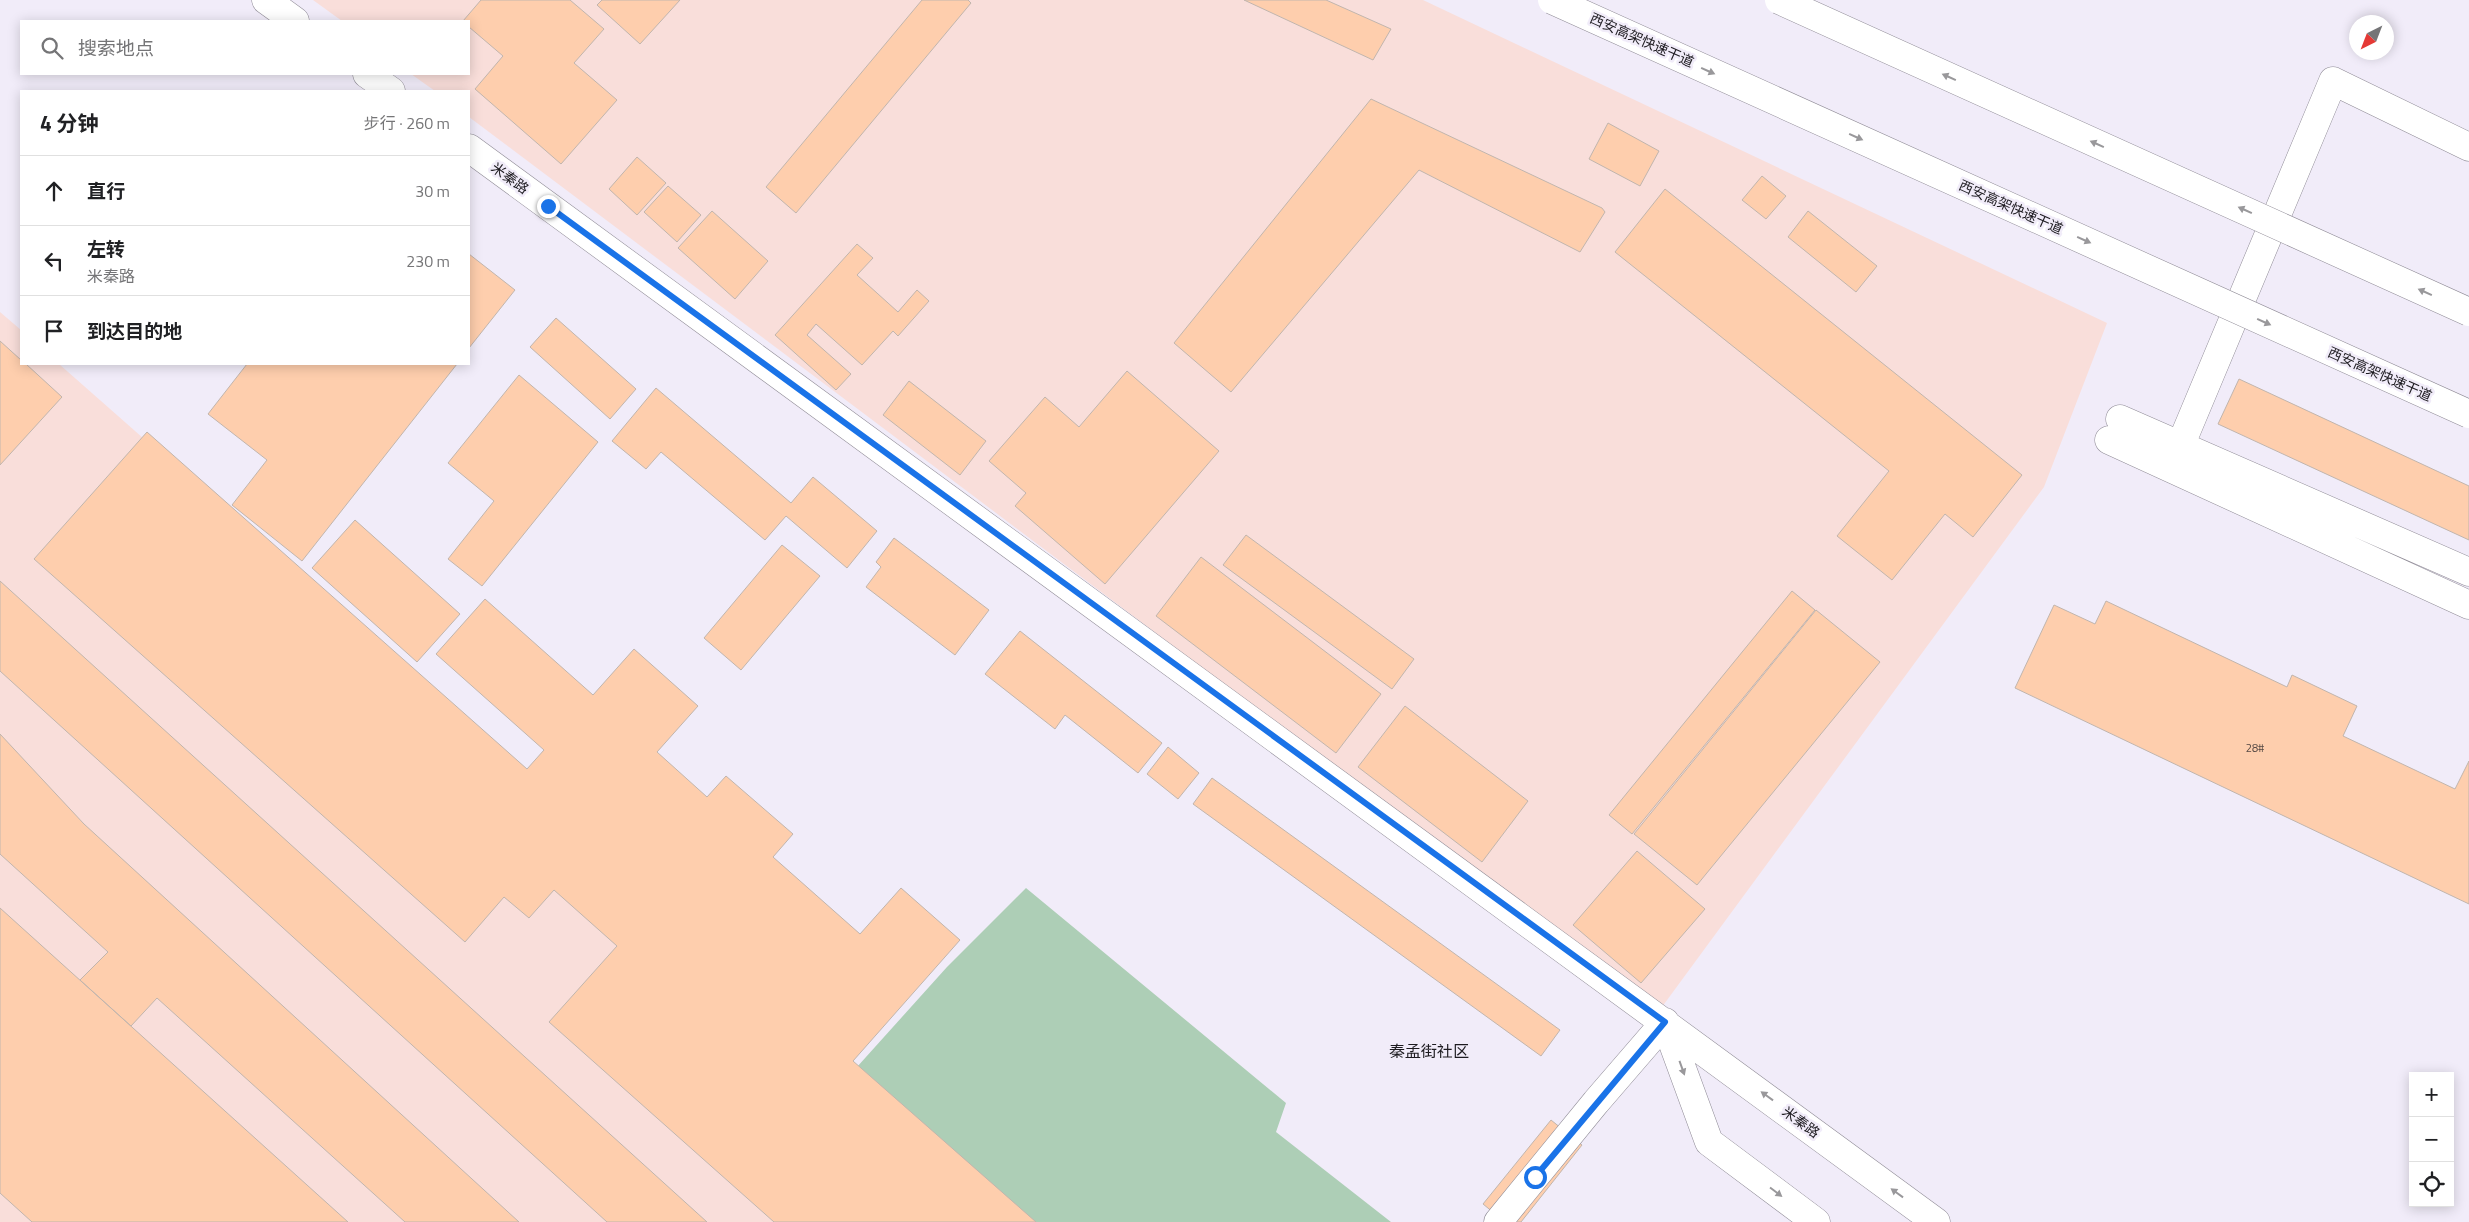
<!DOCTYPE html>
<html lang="zh">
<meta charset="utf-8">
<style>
:root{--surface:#fff;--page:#f2f2f2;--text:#202124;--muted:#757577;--line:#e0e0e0}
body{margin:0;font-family:"Titillium Web","Noto Sans SC",sans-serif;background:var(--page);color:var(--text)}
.controls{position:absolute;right:15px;bottom:15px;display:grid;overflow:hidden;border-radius:0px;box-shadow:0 2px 12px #0003}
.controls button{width:45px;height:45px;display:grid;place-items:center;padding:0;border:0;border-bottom:1px solid var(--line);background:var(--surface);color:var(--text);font:25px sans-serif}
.compass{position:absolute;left:2349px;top:15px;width:45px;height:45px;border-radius:50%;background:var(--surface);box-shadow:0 2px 12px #0003;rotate:222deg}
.stop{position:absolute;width:15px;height:15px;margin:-11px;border:4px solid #1a73e8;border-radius:50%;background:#fff}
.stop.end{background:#1a73e8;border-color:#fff;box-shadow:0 1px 5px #0008}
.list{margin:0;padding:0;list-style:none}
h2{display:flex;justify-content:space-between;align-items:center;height:65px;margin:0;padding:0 20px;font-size:21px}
h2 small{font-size:16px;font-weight:400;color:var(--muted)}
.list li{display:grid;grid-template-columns:32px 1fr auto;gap:15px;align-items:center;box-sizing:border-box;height:70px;padding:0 20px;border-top:1px solid var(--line)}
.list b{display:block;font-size:19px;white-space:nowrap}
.list p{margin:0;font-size:16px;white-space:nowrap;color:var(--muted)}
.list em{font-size:16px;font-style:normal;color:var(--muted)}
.icon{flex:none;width:28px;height:28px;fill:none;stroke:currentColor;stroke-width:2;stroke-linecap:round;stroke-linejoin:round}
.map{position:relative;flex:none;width:2469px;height:1222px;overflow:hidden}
.search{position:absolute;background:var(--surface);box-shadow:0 2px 12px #0003;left:20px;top:20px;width:450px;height:55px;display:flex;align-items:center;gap:12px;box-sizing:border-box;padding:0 18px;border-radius:0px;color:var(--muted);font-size:19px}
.panel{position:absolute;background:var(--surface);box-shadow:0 2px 12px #0003;left:20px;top:90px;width:450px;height:275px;border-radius:0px}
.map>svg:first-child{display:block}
.industrial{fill:#f9deda}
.green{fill:#adceb6}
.building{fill:#fecead;stroke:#c1b5ad}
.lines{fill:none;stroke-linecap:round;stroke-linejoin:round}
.minor-casing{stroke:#908c97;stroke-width:29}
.minor{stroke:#fff;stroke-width:28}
.highway-bridge-casing{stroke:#908c97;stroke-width:29;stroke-linecap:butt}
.highway-bridge{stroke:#fff;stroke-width:28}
.oneway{fill:#99989b}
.route{stroke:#1a73e8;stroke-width:6}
.labels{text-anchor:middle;stroke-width:5;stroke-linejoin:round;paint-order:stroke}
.number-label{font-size:11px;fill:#554843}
.street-label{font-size:14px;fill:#1d1b20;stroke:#f1ecf9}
.quarter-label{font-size:16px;fill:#1d1b20;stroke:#f1ecf9}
</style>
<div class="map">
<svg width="2469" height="1222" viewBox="0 0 2469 1222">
<rect width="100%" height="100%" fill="#f1ecf9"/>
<!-- industrial -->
<path class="industrial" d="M313,0H1423L2107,323L2044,487L1659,1011L469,117V91H435L411,74H469V21H342Z
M0,312L21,330V364H59L1033,1222H0Z"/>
<!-- green -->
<path class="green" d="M1026,888L1286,1103L1276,1132L1391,1222H995L839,1087L947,967Z"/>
<!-- building -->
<path class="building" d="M481,0H570L604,29L574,63L617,100L561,164L475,89L503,56L469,27V21H463Z
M602,0H680L640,44L597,5Z
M922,0H968L971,3L796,213L766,187Z
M1244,0H1326L1391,29L1373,60Z
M1371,99L1602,208L1605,212L1580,252L1419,170L1231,392L1174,343Z
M1608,123L1659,151L1640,186L1589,159Z
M637,157L666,183L637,215L609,189Z
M1762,176L1786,196L1766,219L1742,200Z
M668,186L701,215L677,242L644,212Z
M1665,189L2022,475L1973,537L1945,514L1892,580L1837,536L1889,471L1615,252Z
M712,211L768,261L735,299L678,248Z
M1808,211L1877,266L1856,292L1788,237Z
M857,244L873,258L857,275L898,312L917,290L929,301L898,336L893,331L862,365L816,324L807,335L851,374L836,390L775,335Z
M469,254L515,290L469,348Z
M556,318L636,389L610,419L530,347Z
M0,341L21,360V364H26L62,397L0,465Z
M247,364H457L302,561L232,505L267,460L208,414Z
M1127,371L1219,451L1105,584L1015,506L1026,493L989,461L1045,397L1079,427Z
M519,375L598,442L482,586L448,559L494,501L448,463Z
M2239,379L2469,486V540L2218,424Z
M909,381L986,441L960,475L883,415Z
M656,388L791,503L813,477L877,531L847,568L786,516L765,540L661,452L646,469L612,441Z
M147,432L527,769L544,750L436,654L485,599L593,695L634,649L698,706L657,752L707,797L726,776L793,834L773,857L860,934L901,888L960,940L853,1061L1036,1222H774L549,1022L617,946L554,890L529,918L504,897L465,942L34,559Z
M355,520L460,614L417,662L312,568Z
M1246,535L1414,659L1392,689L1223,565Z
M894,538L989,610L955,655L866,587L881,567L876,562Z
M782,545L820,576L741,670L704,638Z
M1201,557L1381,694L1336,753L1156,616Z
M0,581L707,1222H607L0,671Z
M1792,591L1815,610L1632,834L1609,815Z
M2106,601L2287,687L2292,675L2357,706L2343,736L2455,789L2469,761V904L2015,688L2054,605L2095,624Z
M1816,610L1880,662L1697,885L1634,834Z
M1020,631L1162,743L1138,773L1065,715L1055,729L985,674Z
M1405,706L1528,801L1482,862L1358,767Z
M0,734L84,824L519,1222H405L157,998L131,1026L80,980L108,952L0,854Z
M1168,747L1199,773L1178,799L1147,774Z
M1212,778L1560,1030L1541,1056L1193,804Z
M1637,851L1705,909L1641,983L1573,925Z
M0,908L348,1222H32L0,1193Z
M1551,1120L1582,1145L1521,1222H1505L1483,1204Z"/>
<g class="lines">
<!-- minor casing -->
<g class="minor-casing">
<path id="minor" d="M266,0L295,21
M367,74L391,91
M469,148L1936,1222
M2120,419L2469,572
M2109,440L2469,605
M2171,468L2333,81L2469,147
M1665,1022L1709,1142L1816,1222
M1498,1222L1596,1102L1665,1022"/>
</g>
<!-- minor -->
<use href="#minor" class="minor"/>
<!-- highway-bridge casing -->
<g class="highway-bridge-casing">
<path id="highway-bridge" d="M1552,0L2469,414
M1779,0L2469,312"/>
</g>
<!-- highway-bridge -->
<use href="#highway-bridge" class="highway-bridge"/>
</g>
<!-- one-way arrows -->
<defs><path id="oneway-solid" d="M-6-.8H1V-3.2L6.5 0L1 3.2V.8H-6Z" transform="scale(1.25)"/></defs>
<g class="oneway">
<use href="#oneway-solid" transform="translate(1708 71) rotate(24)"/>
<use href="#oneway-solid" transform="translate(1949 77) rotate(-156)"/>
<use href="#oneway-solid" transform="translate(1856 137) rotate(24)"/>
<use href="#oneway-solid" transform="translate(2097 144) rotate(-156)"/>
<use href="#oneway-solid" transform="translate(2245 210) rotate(-156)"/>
<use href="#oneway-solid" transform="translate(2084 240) rotate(24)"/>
<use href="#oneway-solid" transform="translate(2425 292) rotate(-156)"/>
<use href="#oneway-solid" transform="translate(2264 322) rotate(24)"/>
<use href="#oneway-solid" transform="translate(1682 1068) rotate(70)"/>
<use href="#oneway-solid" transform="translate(1767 1096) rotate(-144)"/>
<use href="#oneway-solid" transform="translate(1776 1192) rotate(37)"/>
<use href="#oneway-solid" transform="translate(1897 1193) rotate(-144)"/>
</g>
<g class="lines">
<!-- route -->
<path class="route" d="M548,206L1665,1022L1535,1177"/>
</g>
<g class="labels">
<!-- number labels -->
<g class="number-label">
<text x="2255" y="752">28#</text>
</g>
<!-- street labels -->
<g class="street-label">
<text transform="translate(1642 40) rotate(24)" y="5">西安高架快速干道</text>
<text transform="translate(510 178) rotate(36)" y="5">米秦路</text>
<text transform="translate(2011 207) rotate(24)" y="5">西安高架快速干道</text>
<text transform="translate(2380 374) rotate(24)" y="5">西安高架快速干道</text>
<text transform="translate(1801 1122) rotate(36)" y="5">米秦路</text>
</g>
<!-- quarter labels -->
<g class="quarter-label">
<text x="1429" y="1057">秦孟街社区</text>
</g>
</g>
</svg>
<div class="controls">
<button>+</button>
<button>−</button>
<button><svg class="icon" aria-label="locate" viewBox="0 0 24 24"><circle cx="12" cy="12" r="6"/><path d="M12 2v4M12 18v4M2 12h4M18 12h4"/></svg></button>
</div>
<svg class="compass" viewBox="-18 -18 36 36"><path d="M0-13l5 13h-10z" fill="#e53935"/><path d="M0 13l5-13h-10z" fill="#757577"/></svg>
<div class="stop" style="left:1535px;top:1177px"></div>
<div class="stop end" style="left:548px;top:206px"></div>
<div class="search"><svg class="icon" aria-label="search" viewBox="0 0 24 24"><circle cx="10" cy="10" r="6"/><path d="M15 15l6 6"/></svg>搜索地点</div>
<section class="panel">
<h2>4 分钟<small>步行 · 260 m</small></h2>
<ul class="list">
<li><svg class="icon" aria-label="ahead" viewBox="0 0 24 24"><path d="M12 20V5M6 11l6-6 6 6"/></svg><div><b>直行</b></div><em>30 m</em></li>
<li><svg class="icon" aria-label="left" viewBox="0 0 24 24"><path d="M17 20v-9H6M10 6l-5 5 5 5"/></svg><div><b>左转</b><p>米秦路</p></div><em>230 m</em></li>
<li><svg class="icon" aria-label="arrive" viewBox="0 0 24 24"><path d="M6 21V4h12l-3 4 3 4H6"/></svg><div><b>到达目的地</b></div></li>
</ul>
</section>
</div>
